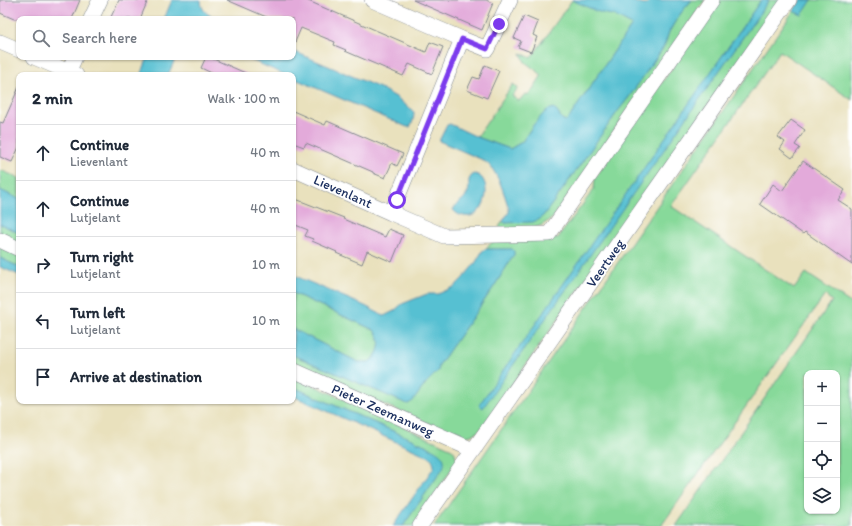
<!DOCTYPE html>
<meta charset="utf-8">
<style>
:root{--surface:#fff;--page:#f6f6f7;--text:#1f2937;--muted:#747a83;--line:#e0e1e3}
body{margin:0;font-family:Itim,sans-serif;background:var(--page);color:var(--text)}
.controls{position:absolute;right:12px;bottom:12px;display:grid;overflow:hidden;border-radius:8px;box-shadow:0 1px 3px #0004}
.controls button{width:36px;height:36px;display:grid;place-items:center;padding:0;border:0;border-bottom:1px solid var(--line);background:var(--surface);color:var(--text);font:20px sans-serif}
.stop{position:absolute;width:12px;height:12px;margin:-9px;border:3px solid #7c3aed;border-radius:50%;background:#fff}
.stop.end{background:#7c3aed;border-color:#fff;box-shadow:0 1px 4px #0008}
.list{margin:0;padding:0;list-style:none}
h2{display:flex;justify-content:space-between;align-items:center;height:52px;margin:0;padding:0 16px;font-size:17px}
h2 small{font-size:13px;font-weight:400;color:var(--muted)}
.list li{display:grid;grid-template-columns:26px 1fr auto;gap:12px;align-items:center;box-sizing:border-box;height:56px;padding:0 16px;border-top:1px solid var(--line)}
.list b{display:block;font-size:15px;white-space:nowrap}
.list p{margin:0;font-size:13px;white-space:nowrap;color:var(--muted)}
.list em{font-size:13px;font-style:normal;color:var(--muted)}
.icon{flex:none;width:22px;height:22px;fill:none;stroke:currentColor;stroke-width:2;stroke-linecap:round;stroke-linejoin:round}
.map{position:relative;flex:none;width:852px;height:526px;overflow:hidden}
.search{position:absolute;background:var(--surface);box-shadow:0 1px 3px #0004;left:16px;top:16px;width:280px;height:44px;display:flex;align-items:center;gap:10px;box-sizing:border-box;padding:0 14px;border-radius:8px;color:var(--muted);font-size:15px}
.panel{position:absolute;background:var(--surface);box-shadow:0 1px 3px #0004;left:16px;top:72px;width:280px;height:332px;border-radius:8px}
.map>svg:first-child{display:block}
.green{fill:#87d99a;stroke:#51847c;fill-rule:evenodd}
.water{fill:#56c0d2;stroke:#387898}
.building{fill:#e3aada}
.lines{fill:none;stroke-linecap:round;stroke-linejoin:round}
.minor-casing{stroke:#82888e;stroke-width:16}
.minor{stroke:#fff;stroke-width:15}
.route{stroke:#7c3aed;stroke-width:5}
.labels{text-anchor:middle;stroke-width:3;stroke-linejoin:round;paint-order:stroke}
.street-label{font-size:14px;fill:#1b2f5e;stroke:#fff}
</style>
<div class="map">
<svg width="852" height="526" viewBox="0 0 852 526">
<rect width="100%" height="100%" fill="#fff"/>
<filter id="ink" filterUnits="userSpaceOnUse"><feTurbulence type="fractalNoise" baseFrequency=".025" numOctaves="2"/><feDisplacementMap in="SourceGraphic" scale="8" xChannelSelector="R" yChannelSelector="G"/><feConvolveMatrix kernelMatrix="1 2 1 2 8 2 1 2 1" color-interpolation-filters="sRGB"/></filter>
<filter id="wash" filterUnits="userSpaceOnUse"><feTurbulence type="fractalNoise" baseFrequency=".012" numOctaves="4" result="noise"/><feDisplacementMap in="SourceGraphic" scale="16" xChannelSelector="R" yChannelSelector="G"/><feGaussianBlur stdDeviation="0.9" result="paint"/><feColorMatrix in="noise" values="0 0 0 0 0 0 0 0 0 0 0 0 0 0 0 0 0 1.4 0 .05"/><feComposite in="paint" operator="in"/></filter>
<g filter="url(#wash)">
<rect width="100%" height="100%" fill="#e9e1bd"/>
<!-- green -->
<path class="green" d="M572,0L606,14L613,15L632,25L567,121L563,120L554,108L534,124L522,142L510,149L477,137L513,84L518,88L512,96L519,101L525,94L529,95L542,75L525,62L521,53L531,58Z
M692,0H705L553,218L542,225L533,229L503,230L499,227L503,221L505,223L543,216L558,196L618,111L629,97L663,48C666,43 667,37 669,32C675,21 683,9 692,0Z
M720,0H761L480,405L483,407L769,0H782L480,430C474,435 469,436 461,437L293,366V355L405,403L408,404L416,397L426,383L438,371L439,365L493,288L514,255L512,249H486L492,242L538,240L558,238L594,189L595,178Z
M801,0H852V100L780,51L671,206L794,289L806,273L852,304V526H676L832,301L825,295L661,526H434ZM807,373H837V511H807Z
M0,170L19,178V199L0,190Z
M0,224L19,233V245L0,237Z
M0,247L19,255V267L0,258Z
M293,293L374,330C381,337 381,347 376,355C375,358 371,360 369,362H358L293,329Z
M293,376L452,449L455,453L457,461L414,526H403L443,468L427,446L293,387Z"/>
<!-- water -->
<path class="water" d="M172,0H201C201,12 209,15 218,19H164Z
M572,0H629L644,5L647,4L650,0H692C683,9 675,21 669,32C667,37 666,43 663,48L629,97L618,111L558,196L543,216L539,219L533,222L505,223L503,221L509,212V209C504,194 498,169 483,160L439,141L447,125L450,124L477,137L510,149L522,142L534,124L547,110L554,108L563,120L567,121L632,25L613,15L606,14L596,11Z
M761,0H769L483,408L479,405Z
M801,0H812L802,15L793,11Z
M293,51L380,88L396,97L414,112C414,117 413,123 410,127H407L293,78V75H286L244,57H293Z
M148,57H176L168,75H141Z
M474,174C494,176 488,220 464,216C459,215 457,214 453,210C456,203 464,201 468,192C471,184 465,180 474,174Z
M0,190L19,199V233L0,224Z
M486,249H512L514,251V255L493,288L439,365L438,371L426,383L413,401L408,404L405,403L293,355V329L358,362H369C371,360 375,358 376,355C381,347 381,337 374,330L293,293V275L365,306L384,316L394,311L402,304L427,294H438L454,287L463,278L476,262L483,250Z
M0,258L19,267V275L0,267Z
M293,387L427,446C436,451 448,455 443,468L403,526H393L434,467C434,463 433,460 430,457L293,396Z"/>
<g id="blocks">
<!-- building -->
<path class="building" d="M0,0H80L72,19H14L0,13Z
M119,0H148L140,19H110Z
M227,0H306L426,52L430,42L443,47L432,74L409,64L403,76L345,51L346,50L334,45L335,42L301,28L293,47V19H271Z
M413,0H486L493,3L482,30Z
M524,16L538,22L533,35L537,37L531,52L518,47L521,41L514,38Z
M206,57H209L250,75H216L201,68Z
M485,65L499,71L487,98L467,90L473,77L479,79Z
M19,87V147L12,162L0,157V122L3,123Z
M293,111L325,125L327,121L403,154L397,166L392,163L385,178L373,173V172L306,143L304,147L293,143Z
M791,120L805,130L795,145L800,148L792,158L780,149L785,142L778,137Z
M803,161L845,190L838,200L852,209V265L805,232L803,234L760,204L773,184L782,191Z
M293,198L344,218L343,219L385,237L389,229L403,235L392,262L367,251L362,264L336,253L337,252L312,241L313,239L305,236L308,230L293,224Z"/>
</g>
</g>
<g filter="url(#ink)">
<use href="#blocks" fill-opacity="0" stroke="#82888e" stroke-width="1"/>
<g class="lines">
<!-- minor casing -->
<g class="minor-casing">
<path id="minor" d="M372,0L462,39L487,49L510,0
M91,19L100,0
M0,42L19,50
M34,57L76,75
M67,75L75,57
M293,169L391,213L462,39
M391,213L444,236L549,234L712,0
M0,240L19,249
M293,370L473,450
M420,526L789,0"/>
</g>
<!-- minor -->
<use href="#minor" class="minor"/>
</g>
</g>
<g class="lines" filter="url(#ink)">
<!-- route -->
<path class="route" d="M397,200L462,39L487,49L499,24"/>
</g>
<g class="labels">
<!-- street labels -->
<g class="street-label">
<text transform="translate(343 191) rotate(24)" y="5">Lievenlant</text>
<text transform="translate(605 263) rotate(-55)" y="5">Veertweg</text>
<text transform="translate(383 410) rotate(24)" y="5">Pieter Zeemanweg</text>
</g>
</g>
</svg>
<div class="controls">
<button>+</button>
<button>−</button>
<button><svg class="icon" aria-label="locate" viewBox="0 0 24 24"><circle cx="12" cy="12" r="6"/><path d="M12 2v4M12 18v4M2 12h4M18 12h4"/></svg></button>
<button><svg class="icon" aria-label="layers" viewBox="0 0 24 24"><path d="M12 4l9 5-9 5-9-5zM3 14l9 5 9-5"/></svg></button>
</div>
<div class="stop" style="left:397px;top:200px"></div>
<div class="stop end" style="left:499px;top:24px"></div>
<div class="search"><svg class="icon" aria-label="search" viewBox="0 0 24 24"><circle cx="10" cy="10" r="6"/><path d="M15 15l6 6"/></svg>Search here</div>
<section class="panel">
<h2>2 min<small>Walk · 100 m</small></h2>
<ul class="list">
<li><svg class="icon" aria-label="ahead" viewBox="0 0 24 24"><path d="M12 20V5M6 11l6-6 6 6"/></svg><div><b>Continue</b><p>Lievenlant</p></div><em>40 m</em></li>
<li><svg class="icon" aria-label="ahead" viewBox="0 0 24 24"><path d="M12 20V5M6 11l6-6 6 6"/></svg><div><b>Continue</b><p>Lutjelant</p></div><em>40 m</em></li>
<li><svg class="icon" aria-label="right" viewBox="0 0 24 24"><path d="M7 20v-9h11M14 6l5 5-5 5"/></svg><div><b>Turn right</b><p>Lutjelant</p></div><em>10 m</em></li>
<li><svg class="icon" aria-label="left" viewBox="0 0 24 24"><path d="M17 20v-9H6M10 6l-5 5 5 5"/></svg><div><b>Turn left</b><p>Lutjelant</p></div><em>10 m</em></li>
<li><svg class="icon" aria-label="arrive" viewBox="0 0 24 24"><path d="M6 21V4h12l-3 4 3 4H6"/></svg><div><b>Arrive at destination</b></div></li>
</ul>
</section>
</div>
